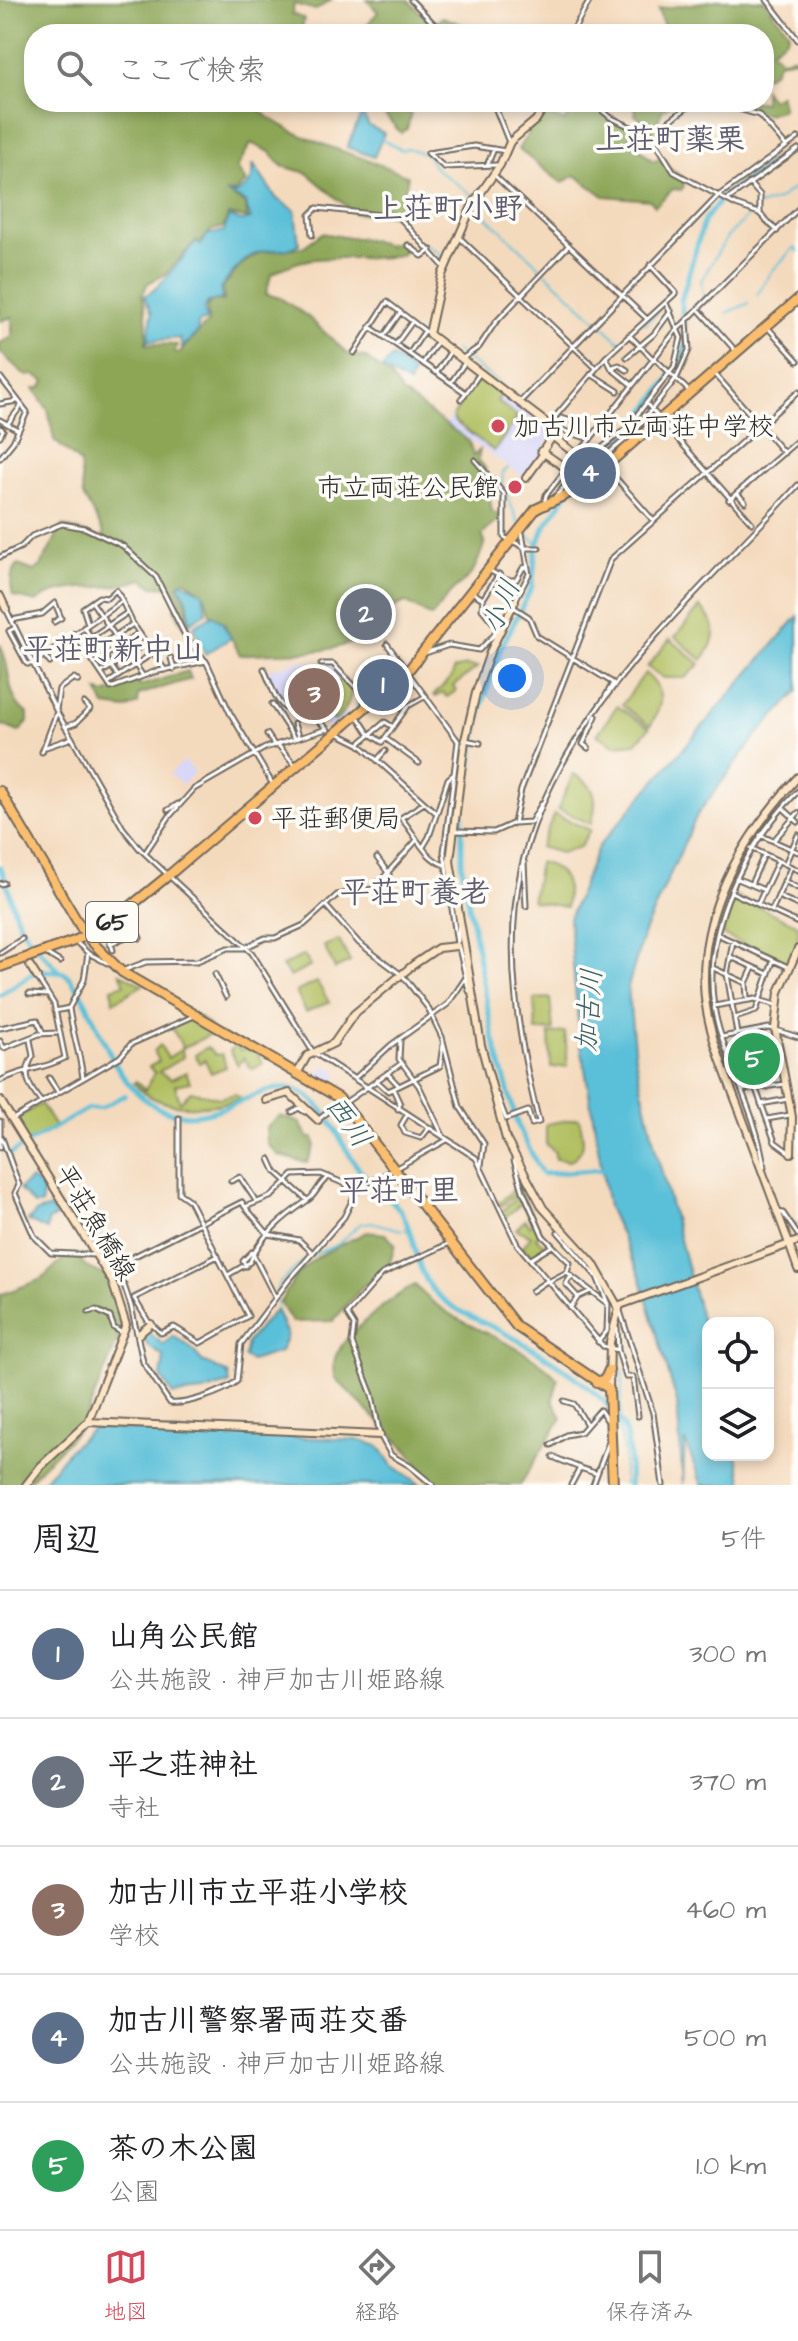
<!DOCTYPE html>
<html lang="ja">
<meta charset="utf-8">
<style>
:root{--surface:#fff;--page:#f6f6f6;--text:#202124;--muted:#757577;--line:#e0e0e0;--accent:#d1495b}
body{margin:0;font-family:"Architects Daughter","Klee One",sans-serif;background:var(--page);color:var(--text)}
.controls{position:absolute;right:24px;bottom:24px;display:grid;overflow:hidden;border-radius:16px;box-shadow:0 4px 12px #0003}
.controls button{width:72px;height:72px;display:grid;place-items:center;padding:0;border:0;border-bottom:2px solid var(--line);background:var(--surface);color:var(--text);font:40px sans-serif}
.you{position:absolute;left:512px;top:678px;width:28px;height:28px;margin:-20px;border:6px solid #fff;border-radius:50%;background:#1a73e8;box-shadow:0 0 0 12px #1a73e833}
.badge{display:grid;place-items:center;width:52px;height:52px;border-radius:50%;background:var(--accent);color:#fff;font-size:26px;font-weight:700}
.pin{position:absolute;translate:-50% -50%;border:4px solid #fff;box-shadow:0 2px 8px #0006}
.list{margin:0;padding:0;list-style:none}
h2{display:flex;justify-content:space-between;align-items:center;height:104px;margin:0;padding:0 32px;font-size:34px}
h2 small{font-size:26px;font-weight:400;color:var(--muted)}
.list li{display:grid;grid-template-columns:52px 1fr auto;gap:24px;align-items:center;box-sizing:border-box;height:128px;padding:0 32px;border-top:2px solid var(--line)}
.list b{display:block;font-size:30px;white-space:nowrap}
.list p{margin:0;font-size:26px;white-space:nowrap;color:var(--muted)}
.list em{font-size:26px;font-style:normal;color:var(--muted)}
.icon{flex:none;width:44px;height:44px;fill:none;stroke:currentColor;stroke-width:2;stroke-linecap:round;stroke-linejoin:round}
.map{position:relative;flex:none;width:798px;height:1485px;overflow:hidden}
.search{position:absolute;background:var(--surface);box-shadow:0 4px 12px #0003;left:24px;right:24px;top:24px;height:88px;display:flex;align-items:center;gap:20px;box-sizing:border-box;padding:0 28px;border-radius:32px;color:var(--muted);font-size:30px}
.sheet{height:744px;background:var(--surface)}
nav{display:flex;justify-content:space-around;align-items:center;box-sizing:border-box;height:112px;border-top:2px solid var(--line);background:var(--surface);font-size:22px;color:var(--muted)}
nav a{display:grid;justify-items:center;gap:4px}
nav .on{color:var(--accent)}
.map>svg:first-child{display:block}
.built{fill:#d8d7f8}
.green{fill:#b1bf61;stroke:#6e7546;stroke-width:2}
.forest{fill:#8ca657;stroke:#5c6841;stroke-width:2}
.water{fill:#5abfd8;stroke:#427582;stroke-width:2}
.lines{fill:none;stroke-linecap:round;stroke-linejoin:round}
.stream{stroke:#5abfd8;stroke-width:2}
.canal{stroke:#5abfd8;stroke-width:4}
.river{stroke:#5abfd8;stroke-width:5}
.street-tunnel{stroke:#ccb7a0;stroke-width:3;stroke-dasharray:3 1.5;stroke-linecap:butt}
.street-casing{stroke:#71685e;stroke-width:7}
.secondary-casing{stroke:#71685e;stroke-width:10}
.primary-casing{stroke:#71685e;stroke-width:12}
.street{stroke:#fff;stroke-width:3}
.secondary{stroke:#fde5c5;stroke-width:6}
.primary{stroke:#fbbe6e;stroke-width:8}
.poi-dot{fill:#d1495b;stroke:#fdfcf7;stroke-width:3}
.labels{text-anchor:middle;stroke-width:7;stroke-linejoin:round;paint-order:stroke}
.shield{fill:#fdfcf7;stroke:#6a6a68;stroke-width:2}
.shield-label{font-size:24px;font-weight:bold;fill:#2b2b2b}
.poi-label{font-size:26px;fill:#2b2b2b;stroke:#fdfcf7;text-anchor:start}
.street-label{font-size:26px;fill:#2b2b2b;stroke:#fdfcf7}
.water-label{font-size:28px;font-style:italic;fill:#3b5f68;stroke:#fdfcf7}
.quarter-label{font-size:30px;font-weight:bold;fill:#5f5c70;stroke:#fdfcf7}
</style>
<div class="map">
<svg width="798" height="1485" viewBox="0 0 798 1485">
<rect width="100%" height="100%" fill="#fdfcf7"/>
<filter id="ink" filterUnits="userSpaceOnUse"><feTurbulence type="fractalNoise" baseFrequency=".0125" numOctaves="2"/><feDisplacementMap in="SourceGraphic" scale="16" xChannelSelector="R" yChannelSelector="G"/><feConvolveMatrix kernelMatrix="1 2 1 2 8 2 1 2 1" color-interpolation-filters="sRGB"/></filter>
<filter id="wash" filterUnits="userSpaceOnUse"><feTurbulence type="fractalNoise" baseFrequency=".006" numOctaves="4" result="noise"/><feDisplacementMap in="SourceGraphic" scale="32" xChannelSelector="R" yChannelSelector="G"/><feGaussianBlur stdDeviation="1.8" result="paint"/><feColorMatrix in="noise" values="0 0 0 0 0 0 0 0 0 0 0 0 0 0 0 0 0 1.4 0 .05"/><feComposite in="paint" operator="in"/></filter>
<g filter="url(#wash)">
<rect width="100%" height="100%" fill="#f4dabd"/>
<!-- built -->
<path class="built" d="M480,375L550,430L551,434L541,454L524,477L446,424Z
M303,660L311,664L333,665L353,688L345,712L352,718L332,730L314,714L290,712L274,691L266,670Z
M184,761L195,771L183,785L169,774Z
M327,1065L339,1074L330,1088L313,1078Z"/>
<!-- green -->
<path class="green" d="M480,375L503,392L497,401L518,417L494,451L454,421L453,416Z
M700,607C719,625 718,639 702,660L675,637Z
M670,639L700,664L685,678H664L647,667Z
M466,666L478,667L453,686L456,691L447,697L443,693L436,697L434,695L452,677L454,669Z
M645,673C665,690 664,704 650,726L622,705Z
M343,678L352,688C350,700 345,714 335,721L312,704Z
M617,706L649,728L636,743L615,745L597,735Z
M573,774C597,785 599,800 591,824L558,809Z
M554,814L590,830L580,847L560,853L540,847Z
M539,862C564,868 570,882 566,907L532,901Z
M733,895L798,925V944L788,965L723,935Z
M339,940L350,962L335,969L324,946Z
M304,955L311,966L290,977L282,966Z
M120,973L143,985L113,1002L112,988L125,984Z
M317,982L329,1002L306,1012L296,992Z
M550,998L553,1030L536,1031L534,999Z
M196,1016L207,1023L213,1033L183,1048L171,1026Z
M565,1032L568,1066L551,1068L549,1034Z
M237,1044L240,1051L247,1048L257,1051L263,1064L251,1069L244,1058L238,1065L230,1051Z
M160,1045L168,1058L182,1049L183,1057L159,1072L171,1079L186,1072L190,1082L175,1085L180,1102L191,1091L219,1098L235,1094L241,1099C207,1109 159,1113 134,1083L136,1081L145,1090L155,1073L149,1067L159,1061L154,1051Z
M757,1046L762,1068L752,1071L746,1050Z
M207,1047L216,1055L222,1054L226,1067L211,1073L205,1060L200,1063L195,1055Z
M41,1104L55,1127L26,1143L12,1120Z
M579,1118C583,1136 589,1151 569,1161L556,1159L554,1151L546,1144V1124Z
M513,1175L541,1233L536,1238L548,1247L533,1256L522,1248L531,1236L516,1229L525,1220L530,1226L533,1224L522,1203L505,1217L502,1211L518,1197L517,1194L501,1206L499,1203L515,1188Z"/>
<!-- forest -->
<path class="forest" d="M0,0H331L316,10L294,4L292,14L304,19L301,34H34V102H260L258,109C302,145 357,152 408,176L399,215L354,213L307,173L282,166L270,152L251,143L237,168L246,182L234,193L225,192L245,204L248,218L228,215L224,227L212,230L200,243L196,240L166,274L148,283L142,295C146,307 148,332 146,344L177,345L174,352L179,353L208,322L207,306L213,300L224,301L223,287L241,265L261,252L303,247L322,233C344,238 367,237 387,245L400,241L407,247L401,255C353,265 315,246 271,275L266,294L280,298L307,316L348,354L365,357L390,376L402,393L469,441L473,456L480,450L478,459L485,468L492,512L500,514V518L482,535L485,542C475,569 476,572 456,588C446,595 440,609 431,617L405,602L395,607L387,623L381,624L366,609L361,613L364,622L373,632C330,659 289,650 240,655L223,622L210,614L204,593L185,580L178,585C190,603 185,608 189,625C192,634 196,636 194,645L174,609L181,601L172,587L153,586L142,579C104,594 64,580 36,602L13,596C10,585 10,573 18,565L34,571L41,566L62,526L101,538L104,533L83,496L80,463L54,440L48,410L34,389L42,387L45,381L35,375L26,376L0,352V343L12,337V317L0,321Z
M367,0H408L432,24L443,17L487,34H359L378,12Z
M717,0H764L789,32L787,38L771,50L781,59L798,56V59L778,62L774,71L764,77V34H693L691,30L666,34L658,9Z
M764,89L771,99L780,95L783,109L767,114L721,103L698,102H764Z
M373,102H401L402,110L411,114L407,129L401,133Z
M562,102H591L613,120L633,129L629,139L653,161L663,157L670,169L682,177L684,186L681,190L673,189L655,206L650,200L604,196L575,175L562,183L518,149L542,112L565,122L571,108Z
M627,102H676L663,109L652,135L650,125L635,115L636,109Z
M0,644C13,670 4,698 28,714V722L19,732L0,724Z
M188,671L191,679L138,695V704L126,709L105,706L98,691L105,694L138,681L140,686Z
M280,1116L299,1122L309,1138H314L315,1146L307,1163L278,1155L267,1143L266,1127Z
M367,1232L385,1234L395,1244L389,1267L363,1286L333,1321L292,1322L280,1303C301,1258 324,1253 367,1232Z
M66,1256L79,1258L86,1267L107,1276L124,1325L82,1426L24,1485H0V1295L42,1279Z
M415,1285C453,1330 518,1336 558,1379L553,1400L562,1418L520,1485H432L409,1452L335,1378C335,1372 333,1364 335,1358C343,1334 394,1296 415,1285Z"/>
<!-- water -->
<path class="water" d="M362,113L369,126L384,133L374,157L347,147Z
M253,164L277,199L295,210L299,244C287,253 274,248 260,252C244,257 230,275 221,288L222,299L208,302L204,309L207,320L199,322L197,333L182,348L180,338L148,341L152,313L144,296C158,292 183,256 196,242L201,246L207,235L224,231L229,216L241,221L251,219L245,202L226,192L235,194C249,187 255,179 253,164Z
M392,357L413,372L409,384L382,369Z
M181,582L203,592L206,613L190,622L188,601L179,585Z
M213,615L222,622L231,638L205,654L194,626Z
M798,616V691L757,735L697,815L644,932L628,987L635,1058L655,1147L708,1344V1455H737L743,1485H702L685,1441L683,1485L677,1402L640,1276L608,1207L579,1033L569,919L598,847Z
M31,1179L44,1187L41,1205H34L19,1189Z
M51,1208L56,1217L48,1221L47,1230L28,1221L37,1212Z
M276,1309L287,1335L280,1352L251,1361L244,1357L247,1342Z
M147,1331L164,1345L173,1336L189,1346L203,1362L228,1374L230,1383L204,1392L173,1395L161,1377L164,1357L148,1346L144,1336Z
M93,1428L358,1440L379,1446L391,1464L421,1485H40L69,1450Z"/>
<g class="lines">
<!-- stream -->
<path class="stream" d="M381,139L402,150L408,148L426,154
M428,156L435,168L474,196
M477,201L487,217L543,270
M425,244L440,254L444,264
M546,273L621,343
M757,295L773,270L795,247L798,252
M704,302L701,281L727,237L758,206L778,200L798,185
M727,313L749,303
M645,324L658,312
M455,350L504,387
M512,393L539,414
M574,463L578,467
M508,468L503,472L502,484L519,524
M523,531L537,543
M356,709L364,684L379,672
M405,1230L410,1231
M276,1294L278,1285L307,1257L337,1245L360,1224L371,1222L401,1230
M277,1309V1300
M615,1413L624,1451V1485
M620,1421L623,1369"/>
<!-- canal -->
<path class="canal" d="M28,1143L87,1109L101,1108L125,1095
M8,1156L23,1146"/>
<!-- river -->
<path class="river" d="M0,867C9,883 9,898 16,915C25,940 42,951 58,970
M0,995L38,970L65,973C98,1007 104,1066 141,1096C202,1148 257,1075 296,1090C329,1102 339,1144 359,1169C372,1187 394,1197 404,1217C416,1240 415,1269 433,1290C450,1309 476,1319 499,1330C534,1348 612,1394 625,1431C630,1448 630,1467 629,1485
M605,1169L542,1174L518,1126L493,1037L462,867V811L481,708L501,648L532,587L536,550L544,528L580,475L632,431L682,360L686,344L681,301L704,221L723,196L798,145"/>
</g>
</g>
<g filter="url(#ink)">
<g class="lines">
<!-- street-tunnel -->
<path class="street-tunnel" d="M611,1313L614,1320"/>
<!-- street casing -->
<g class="street-casing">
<path id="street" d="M411,0L434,24L461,34
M767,0L798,40
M436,26L445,34
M571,34L590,0
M493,102L508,140
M592,102L610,117L653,138L674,172L736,205L759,213L777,231
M655,141L665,124L692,104H722L759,115L786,146
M428,153L474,146L506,151
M428,153L444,167L497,165
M488,163L494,149
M494,175L647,319
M749,183L760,195V213
M727,200L798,149
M312,235L310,215L317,208L399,217L445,268
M460,238L596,368
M408,245L422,256L431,250
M700,311L735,350
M370,327L466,393L480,373
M769,329L798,361
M629,335L652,358
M384,336L400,313
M396,344L412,322
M354,353L387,302L429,334
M409,354L424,332
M606,357L612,369L632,385
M627,357L654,334L671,311
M463,358L479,347L495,323L569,245
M654,358L689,391
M423,363L438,341
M613,367L619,365L627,370
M437,372L450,352
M591,374L618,391
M715,374L784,453
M0,377L27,412L13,442L0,458
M452,381L466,361
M461,399L466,393
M520,402L718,196L798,138
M646,403L752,523
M0,404L17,401
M0,420L18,430
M9,422L21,406
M550,423L606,357L676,293L650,265
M0,428L3,430L0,436
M555,428L590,439
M557,428L561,418L585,425L583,437
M475,460L504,494V537L524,547
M607,468L652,519
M573,489L592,467L633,433L677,377L689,350L687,322
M737,493L745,502
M555,497L589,458L627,428L674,367L681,338L666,303
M729,500L798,440
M544,505L546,495L674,333L798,209
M524,548H539
M0,557L21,547L32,536L62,524L85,528L123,546L156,577L186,637L207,663L230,713L272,783
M489,570L506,580H516L523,568L527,567
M472,592L483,599L482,609L497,627L494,635
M483,599L499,574
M515,601L529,574L522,533
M92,602L143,676
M512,606L529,617L537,636L613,683L603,701
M6,609L57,712L123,828L140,849L252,953L313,1052L476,1158L517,1244L603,1346L618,1350L626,1377H633L638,1416
M12,620L42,614L55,603L61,618L54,622
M88,624L83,608L99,597L107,598L116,590L122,600
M84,627L118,676
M13,629L9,631L27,664H32
M74,633L111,688L154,672L206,661
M81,644L127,613
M387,644L458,741L454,774L448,779L429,837L423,847
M89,653L133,624
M425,653L449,645L479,650L494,635L497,636
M44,655L50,663
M171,658L174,669
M96,662L139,633
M32,664L122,601L133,624L165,670
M321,664H333L364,696
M264,669C277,699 278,715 313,715L328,730
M101,673L146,643
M108,683L153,653
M272,704L294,738
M364,705C364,683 386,675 403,666
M56,710L59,689L74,678L78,681
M358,717L369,734
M294,724L298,736
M65,727L76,723L90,709L84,703
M267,734L275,746
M339,734L359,744L435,812
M370,734L382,742L385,738L419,763
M385,738L408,706L426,696
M465,740L480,743
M359,744L385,722L393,727
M278,745L296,766
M46,747L72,738
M588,748L583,744L596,716
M42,752L57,712
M378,759L385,751
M454,774L444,852L457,944
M424,803L401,818C415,833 424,859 445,865
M783,808L798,822
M168,810L178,804
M514,823L531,822L542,803
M455,831L494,832L514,823L521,790L611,559L798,392
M760,835L798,852
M774,840L798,813
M751,848L798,870
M145,853L169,817L194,789L265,748L327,729
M377,858L389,874
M524,862L526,906
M785,864L798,835
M736,878L764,890
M784,881L798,888
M0,884L4,883
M751,884L764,855
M731,892L798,923
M778,896L798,905
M758,904L778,861
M327,907L359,943L403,976L428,1008L442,1037L460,1107L484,1144L481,1165
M772,910L791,867
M117,921L124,938
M118,925L131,919L140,938
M106,929L113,950
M719,935L788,967
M458,941L459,917
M733,941L727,974L737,1034
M76,942L88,953L84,980L69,1008C72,1032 80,1053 83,1078
M110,944L136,932
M459,948L469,991
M0,953L22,939
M88,953L109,964
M47,954L60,962
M731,957L768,974
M713,968L746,983
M122,971L146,962L197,961L228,948H244L265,938H275L304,925L337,895L373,889L416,841
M215,974L226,997
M29,994L48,995
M747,998L746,983L753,968
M714,1006L755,999L776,1005
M55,1011L69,1008
M735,1018L756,1011L773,961
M0,1028L37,1020L43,1033
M757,1031L768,1087
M722,1037L769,1028L798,1037
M30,1040L33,1056C22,1074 28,1086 41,1102
M400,1040L399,1059L419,1086L443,1136
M0,1041L4,1048L39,1034L57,1033
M744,1049L749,1073
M728,1052L759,1046
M761,1055L777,1053
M736,1076L764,1071
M49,1078L58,1092
M354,1079L391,1045L448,1004L465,979
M0,1081C22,1069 42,1070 65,1058L54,1004L37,977
M377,1081L388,1091L399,1086L387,1073
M399,1086L440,1066L443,1045
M393,1089L400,1104L398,1109
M756,1089L775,1142L790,1153
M742,1090L785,1084
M497,1095L506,1119L528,1111L532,1124L539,1122C519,1043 503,952 521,870C556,713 695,598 798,485
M346,1102L402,1063
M761,1104L788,1099
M292,1112L299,1108L305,1112
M407,1115L401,1125L405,1133L421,1138L429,1128
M179,1118V1193L189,1200L248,1316L200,1343L174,1327L161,1333L148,1321L134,1298L218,1256
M767,1119L790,1115
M11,1120L120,1057L131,1044L194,1016
M318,1120L339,1103
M0,1121V1147
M2,1138L19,1185L15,1193L34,1236L51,1253L95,1255
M270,1159L276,1172L306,1199
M514,1160L523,1191L543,1236L570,1263L567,1272L570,1275L608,1304L607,1331L598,1342
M764,1167C758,1119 733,1075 719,1029C694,944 740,850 798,791
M231,1181L240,1177L256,1201
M245,1207L268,1234L299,1240L313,1253
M778,1212L783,1213L798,1235
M558,1232L597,1277L608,1304
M253,1254L275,1297
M531,1259L552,1246
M246,1266L243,1261L252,1252
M112,1267L124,1285L131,1306L143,1362L170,1403C186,1405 224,1392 237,1381L241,1344L289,1280L344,1217L358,1189
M105,1271L242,1202L245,1207L272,1196L293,1175L321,1174L358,1189L447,1140
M228,1275L250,1262C260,1235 285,1216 308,1200C317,1194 319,1182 329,1177
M571,1276L566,1284L578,1297
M548,1282L567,1272
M532,1291L547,1281
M570,1308L578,1297L591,1291
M620,1311L653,1413L663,1485
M89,1312L96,1310L110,1317L114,1328L122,1333
M617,1328L618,1350
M564,1401L574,1404L587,1425
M551,1445L566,1435L581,1432L600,1410L607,1420
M553,1457L580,1468
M433,1485L410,1466L391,1455L380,1435L372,1395L352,1343L354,1325L347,1314L382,1274L450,1243
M571,1485L580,1468L595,1473
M593,1485L608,1444"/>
</g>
<!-- secondary casing -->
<g class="secondary-casing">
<path id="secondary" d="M547,102L536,120L510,142L500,165L473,204L442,275L429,334L553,428L556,439L577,455
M541,451L567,469
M542,452L554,434
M526,478L544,453
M0,596L6,609
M515,601L490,652L476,693L465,740L450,861L481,1045L506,1139L543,1208L593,1263L618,1307
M798,777C746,833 703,902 704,981C704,1025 724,1069 739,1109C759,1163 779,1215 798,1269
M30,966L37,977
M298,1072L307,1056L334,1043L354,1014L413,965L438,948L457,946
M0,1100L112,1281L126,1325L88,1422L40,1467L26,1485
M266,1100L289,1093L318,1120
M791,1153L792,1117L775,1028L779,992L798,949
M139,1334L151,1324
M609,1389L610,1342L620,1305L798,1241
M88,1422L380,1435"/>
</g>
<!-- primary casing -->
<g class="primary-casing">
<path id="primary" d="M0,791L86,936L122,972L339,1098L517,1327L609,1389L613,1485
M0,967L74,941L106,926L169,875L407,672L536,509L582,487L798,299
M597,1382L605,1379L609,1370"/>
</g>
<!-- street -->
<use href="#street" class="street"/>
<!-- secondary -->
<use href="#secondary" class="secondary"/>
<!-- primary -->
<use href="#primary" class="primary"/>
</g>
</g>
<!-- markers -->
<g class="poi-dot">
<circle cx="498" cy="426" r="8"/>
<circle cx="515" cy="487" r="8"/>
<circle cx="255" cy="818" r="8"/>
</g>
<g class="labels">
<!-- shield labels -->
<rect class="shield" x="86" y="902" width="52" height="40" rx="6"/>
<g class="shield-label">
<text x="112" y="930">65</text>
</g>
<!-- poi labels -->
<g class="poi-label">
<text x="514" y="435">加古川市立両荘中学校</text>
<text x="499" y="496" text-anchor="end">市立両荘公民館</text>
<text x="271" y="827">平荘郵便局</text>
</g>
<!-- street labels -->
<g class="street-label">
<text transform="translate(96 1222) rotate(59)" y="9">平荘魚橋線</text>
</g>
<!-- water labels -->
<g class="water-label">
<text transform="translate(500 606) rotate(-67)" y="10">小川</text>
<text transform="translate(588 1010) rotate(-86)" y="10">加古川</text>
<text transform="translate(349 1121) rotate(54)" y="10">西川</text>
</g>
<!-- quarter labels -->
<g class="quarter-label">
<text x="670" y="149">上荘町薬栗</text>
<text x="448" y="218">上荘町小野</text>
<text x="113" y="659">平荘町新中山</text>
<text x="415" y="902">平荘町養老</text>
<text x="399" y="1200">平荘町里</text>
</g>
</g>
</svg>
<div class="controls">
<button><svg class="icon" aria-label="locate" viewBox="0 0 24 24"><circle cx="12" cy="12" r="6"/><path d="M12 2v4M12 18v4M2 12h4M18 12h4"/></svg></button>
<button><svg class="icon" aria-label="layers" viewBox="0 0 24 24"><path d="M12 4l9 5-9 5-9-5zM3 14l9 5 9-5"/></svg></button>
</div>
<div class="you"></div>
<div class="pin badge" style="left:383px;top:685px;background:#5c6f8a">1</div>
<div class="pin badge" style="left:366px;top:614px;background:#6b7280">2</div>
<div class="pin badge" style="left:314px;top:694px;background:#8d6e63">3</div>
<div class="pin badge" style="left:590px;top:473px;background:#5c6f8a">4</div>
<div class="pin badge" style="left:754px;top:1059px;background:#2e9e5b">5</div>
<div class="search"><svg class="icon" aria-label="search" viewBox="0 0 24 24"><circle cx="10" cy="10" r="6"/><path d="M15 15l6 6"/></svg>ここで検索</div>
</div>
<section class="sheet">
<h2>周辺<small>5件</small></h2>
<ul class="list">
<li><span class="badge" style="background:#5c6f8a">1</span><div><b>山角公民館</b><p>公共施設 · 神戸加古川姫路線</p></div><em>300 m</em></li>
<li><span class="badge" style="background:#6b7280">2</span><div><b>平之荘神社</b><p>寺社</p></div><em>370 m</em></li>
<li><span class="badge" style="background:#8d6e63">3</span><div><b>加古川市立平荘小学校</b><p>学校</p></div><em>460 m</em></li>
<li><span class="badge" style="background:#5c6f8a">4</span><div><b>加古川警察署両荘交番</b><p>公共施設 · 神戸加古川姫路線</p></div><em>500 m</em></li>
<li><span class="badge" style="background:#2e9e5b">5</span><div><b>茶の木公園</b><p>公園</p></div><em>1.0 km</em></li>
</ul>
</section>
<nav>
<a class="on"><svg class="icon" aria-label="map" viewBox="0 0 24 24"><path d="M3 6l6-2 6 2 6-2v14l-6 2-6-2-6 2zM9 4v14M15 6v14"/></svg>地図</a>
<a><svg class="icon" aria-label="directions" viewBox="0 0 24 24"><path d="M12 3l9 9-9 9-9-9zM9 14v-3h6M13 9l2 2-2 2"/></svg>経路</a>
<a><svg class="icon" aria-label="saved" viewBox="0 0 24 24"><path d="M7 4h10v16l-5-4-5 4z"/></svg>保存済み</a>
</nav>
